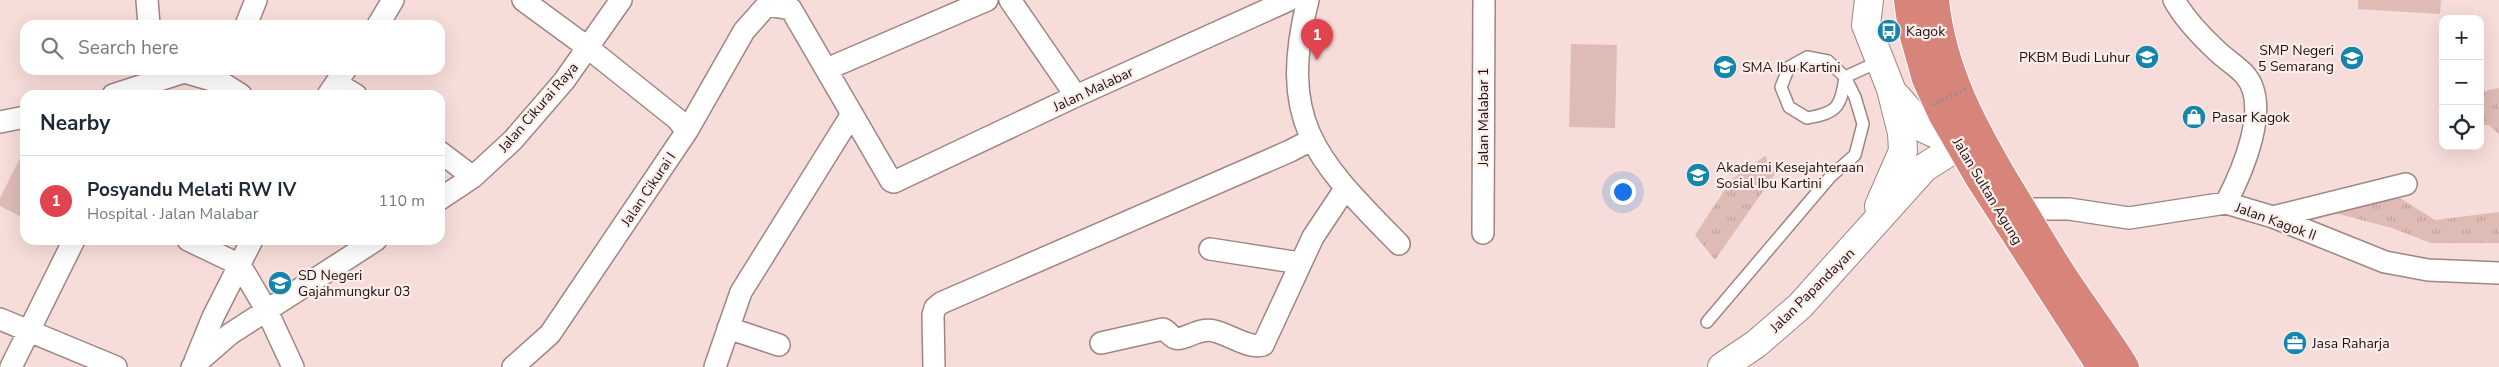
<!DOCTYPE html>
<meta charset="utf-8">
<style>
:root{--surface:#fff;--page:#f2f2f3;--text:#1f2937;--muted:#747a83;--line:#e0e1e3;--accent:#7c3aed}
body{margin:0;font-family:"Nunito Sans",sans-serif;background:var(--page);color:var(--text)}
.controls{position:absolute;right:15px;top:15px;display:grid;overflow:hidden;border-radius:10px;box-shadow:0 5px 20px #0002}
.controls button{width:45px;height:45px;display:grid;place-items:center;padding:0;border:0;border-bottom:1px solid var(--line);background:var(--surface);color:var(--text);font:25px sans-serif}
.you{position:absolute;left:1622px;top:191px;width:18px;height:18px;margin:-12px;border:4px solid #fff;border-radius:50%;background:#1a73e8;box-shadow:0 0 0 8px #1a73e833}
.badge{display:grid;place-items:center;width:32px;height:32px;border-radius:50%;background:var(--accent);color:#fff;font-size:16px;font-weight:700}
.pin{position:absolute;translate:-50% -41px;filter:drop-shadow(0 1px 2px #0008)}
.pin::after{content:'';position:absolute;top:26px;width:18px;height:15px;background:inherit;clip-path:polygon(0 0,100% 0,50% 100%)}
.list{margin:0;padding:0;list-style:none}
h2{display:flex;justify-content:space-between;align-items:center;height:65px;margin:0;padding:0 20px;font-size:21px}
h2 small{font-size:16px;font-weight:400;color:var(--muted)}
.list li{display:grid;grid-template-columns:32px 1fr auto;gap:15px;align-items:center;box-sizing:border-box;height:90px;padding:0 20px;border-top:1px solid var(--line)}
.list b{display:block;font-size:19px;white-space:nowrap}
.list p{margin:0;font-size:16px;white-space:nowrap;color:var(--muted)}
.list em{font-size:16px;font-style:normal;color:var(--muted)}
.icon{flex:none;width:28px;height:28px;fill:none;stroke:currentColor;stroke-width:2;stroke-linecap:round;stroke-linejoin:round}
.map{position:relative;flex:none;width:2499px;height:367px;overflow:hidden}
.search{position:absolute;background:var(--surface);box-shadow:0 5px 20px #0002;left:20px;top:20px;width:425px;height:55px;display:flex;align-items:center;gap:12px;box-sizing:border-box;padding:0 18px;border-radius:15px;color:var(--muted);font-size:19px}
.panel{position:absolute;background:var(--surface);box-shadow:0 5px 20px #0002;left:20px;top:90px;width:425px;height:155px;border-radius:15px}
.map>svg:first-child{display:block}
.grass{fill:url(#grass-tufts)}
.park{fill:#dfbbb5}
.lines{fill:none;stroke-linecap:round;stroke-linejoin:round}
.lane-casing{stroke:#9f8683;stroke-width:14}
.street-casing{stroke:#9f8683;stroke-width:24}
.secondary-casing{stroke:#9f8683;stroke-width:30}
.highway-casing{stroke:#fff;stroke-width:30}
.lane{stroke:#fff;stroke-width:11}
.street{stroke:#fff;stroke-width:21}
.secondary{stroke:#fff;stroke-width:28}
.highway{stroke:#d7857a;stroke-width:28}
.path-bridge{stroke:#9d8a87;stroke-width:3;stroke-dasharray:2.5 2.5;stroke-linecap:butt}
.labels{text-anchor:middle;stroke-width:4.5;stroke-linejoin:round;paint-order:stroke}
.poi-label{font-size:14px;fill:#1c1312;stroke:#fdedea;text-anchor:start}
.street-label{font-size:14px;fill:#1c1312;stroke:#fdedea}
</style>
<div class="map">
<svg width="2499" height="367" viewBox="0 0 2499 367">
<defs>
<pattern id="grass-tufts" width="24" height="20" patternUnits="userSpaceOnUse" patternTransform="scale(1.25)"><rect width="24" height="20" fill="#dfbbb5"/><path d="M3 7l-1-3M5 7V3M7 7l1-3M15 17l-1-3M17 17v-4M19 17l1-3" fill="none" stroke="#bfa09b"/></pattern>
</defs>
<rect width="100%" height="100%" fill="#f7ddd9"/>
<!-- grass -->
<path class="grass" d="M2499,88V134L2489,125H2480V92Z
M1765,156L1775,174L1715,260L1695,235L1732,179Z
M2392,193L2435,220L2499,212V243H2431L2392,228L2323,210Z"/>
<!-- park -->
<path class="park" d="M2358,0H2441L2440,14L2358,9Z
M1571,44L1617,45L1615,128L1569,127Z
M23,152L25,153V208L21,217L0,206V198Z"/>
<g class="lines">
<!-- lane casing -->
<g class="lane-casing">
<path id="lane" d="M1845,77L1880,61
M1707,322L1831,176L1855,155L1863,124L1855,97L1845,77L1828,61L1807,57L1789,67L1781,87L1789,107L1807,118C1837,113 1841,107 1845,77"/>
</g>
<!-- street casing -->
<g class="street-casing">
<path id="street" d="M147,0L149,25
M523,0L587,47L677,119L687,131
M1010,0L1076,96
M1308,0C1277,124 1317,160 1399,244
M2174,0C2184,18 2201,36 2216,50C2225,59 2237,66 2245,75C2272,106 2241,174 2226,203
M767,5L791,9L891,181L894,182L1076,96L1289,0
M246,25L256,0
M378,25L393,0
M827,69L987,0
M336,83L356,95
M113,95L184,72L222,83L241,95
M328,95L345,70
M0,122L25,117
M440,152L473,177
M440,199L473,177L513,140L564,81L621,0
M2020,205L2030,209H2069L2129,218L2226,203L2273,217L2385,262L2428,270L2499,273
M2273,217L2406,184
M1483,233L1484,0
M188,240L240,265L267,311L293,367
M1210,249L1300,263
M0,319L116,367
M728,328L779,345
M1101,343L1163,329C1168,331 1171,337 1175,338C1184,341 1199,327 1214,331C1229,334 1248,349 1263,345L1313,237L1345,189
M195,361L213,317L252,240
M11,367L74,240
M192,367L230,334L376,240
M513,367L550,334L687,131L744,31L767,5L769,0
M715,367L741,292L852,114
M934,367L933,315L935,308L941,303L1290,151L1311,140"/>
</g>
<!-- secondary casing -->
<g class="secondary-casing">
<path id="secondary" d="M1869,0L1866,25L1891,89L1902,133L1903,151L1879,206
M1896,96L1925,129L1959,144
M1722,367L1756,344L1800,306L1925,167L1978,134"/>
</g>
<!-- highway casing -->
<g class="highway-casing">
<path id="highway" d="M1908,0L1912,29L1926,79L1942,114L1979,178L2101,367
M1935,0C1942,70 1974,129 2010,189C2031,223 2051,259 2074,292C2091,317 2109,341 2125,367"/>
</g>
<!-- lane -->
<use href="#lane" class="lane"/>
<!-- street -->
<use href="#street" class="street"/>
<!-- secondary -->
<use href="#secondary" class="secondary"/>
<!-- highway -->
<use href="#highway" class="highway"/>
<!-- path-bridge -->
<path class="path-bridge" d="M1932,105L1966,89"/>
</g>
<!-- icons -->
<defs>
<g id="bus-disc" transform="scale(1.25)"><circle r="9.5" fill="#1486ac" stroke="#fdedea"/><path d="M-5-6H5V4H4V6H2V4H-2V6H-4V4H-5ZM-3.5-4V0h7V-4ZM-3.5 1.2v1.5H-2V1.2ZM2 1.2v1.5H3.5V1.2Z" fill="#fff"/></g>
<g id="school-disc" transform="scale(1.25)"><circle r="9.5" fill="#1486ac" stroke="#fdedea"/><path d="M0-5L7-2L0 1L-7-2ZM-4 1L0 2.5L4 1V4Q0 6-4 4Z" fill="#fff"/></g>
<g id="shop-disc" transform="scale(1.25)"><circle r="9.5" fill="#1486ac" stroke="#fdedea"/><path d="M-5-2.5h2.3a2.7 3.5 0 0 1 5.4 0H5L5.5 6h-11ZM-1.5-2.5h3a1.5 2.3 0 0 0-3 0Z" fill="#fff"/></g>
<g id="university-disc" transform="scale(1.25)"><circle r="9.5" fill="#1486ac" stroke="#fdedea"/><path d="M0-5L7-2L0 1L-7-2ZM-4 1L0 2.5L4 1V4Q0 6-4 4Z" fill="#fff"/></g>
<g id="office-disc" transform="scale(1.25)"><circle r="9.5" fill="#1486ac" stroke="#fdedea"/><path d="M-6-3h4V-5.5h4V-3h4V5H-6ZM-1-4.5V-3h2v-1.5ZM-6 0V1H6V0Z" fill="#fff"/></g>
</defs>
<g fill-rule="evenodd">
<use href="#bus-disc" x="1889" y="31"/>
<use href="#school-disc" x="2147" y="57"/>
<use href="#school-disc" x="2352" y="58"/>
<use href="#school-disc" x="1725" y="67"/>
<use href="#shop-disc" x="2194" y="117"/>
<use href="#university-disc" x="1698" y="175"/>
<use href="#school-disc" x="280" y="283"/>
<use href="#office-disc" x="2295" y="343"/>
</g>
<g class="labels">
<!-- poi labels -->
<g class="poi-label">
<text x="1906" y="36">Kagok</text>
<text x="2334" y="55" text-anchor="end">SMP Negeri<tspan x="2334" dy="16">5 Semarang</tspan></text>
<text x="2130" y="62" text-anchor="end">PKBM Budi Luhur</text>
<text x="1742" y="72">SMA Ibu Kartini</text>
<text x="2212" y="122">Pasar Kagok</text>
<text x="1716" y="172">Akademi Kesejahteraan<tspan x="1716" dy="16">Sosial Ibu Kartini</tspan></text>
<text x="298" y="280">SD Negeri<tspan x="298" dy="16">Gajahmungkur 03</tspan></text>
<text x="2312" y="348">Jasa Raharja</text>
</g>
<!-- street labels -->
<g class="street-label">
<text transform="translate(1093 89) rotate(-25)" y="5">Jalan Malabar</text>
<text transform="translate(538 107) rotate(-49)" y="5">Jalan Cikurai Raya</text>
<text transform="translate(1483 117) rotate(-90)" y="5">Jalan Malabar 1</text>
<text transform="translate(648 189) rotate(-56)" y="5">Jalan Cikurai I</text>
<text transform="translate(1988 191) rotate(59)" y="5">Jalan Sultan Agung</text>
<text transform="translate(2276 221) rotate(20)" y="5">Jalan Kagok II</text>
<text transform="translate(1812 290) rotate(-45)" y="5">Jalan Papandayan</text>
</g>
</g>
</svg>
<div class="controls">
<button>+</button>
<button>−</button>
<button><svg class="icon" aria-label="locate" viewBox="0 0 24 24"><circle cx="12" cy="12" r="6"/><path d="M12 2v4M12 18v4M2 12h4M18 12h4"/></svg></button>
</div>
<div class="you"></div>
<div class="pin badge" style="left:1317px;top:60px;background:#e0444e">1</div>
<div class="search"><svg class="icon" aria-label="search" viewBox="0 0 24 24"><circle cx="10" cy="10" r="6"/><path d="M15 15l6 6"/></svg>Search here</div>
<section class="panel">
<h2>Nearby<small></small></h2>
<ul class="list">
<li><span class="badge" style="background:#e0444e">1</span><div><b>Posyandu Melati RW IV</b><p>Hospital · Jalan Malabar</p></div><em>110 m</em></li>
</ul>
</section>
</div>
